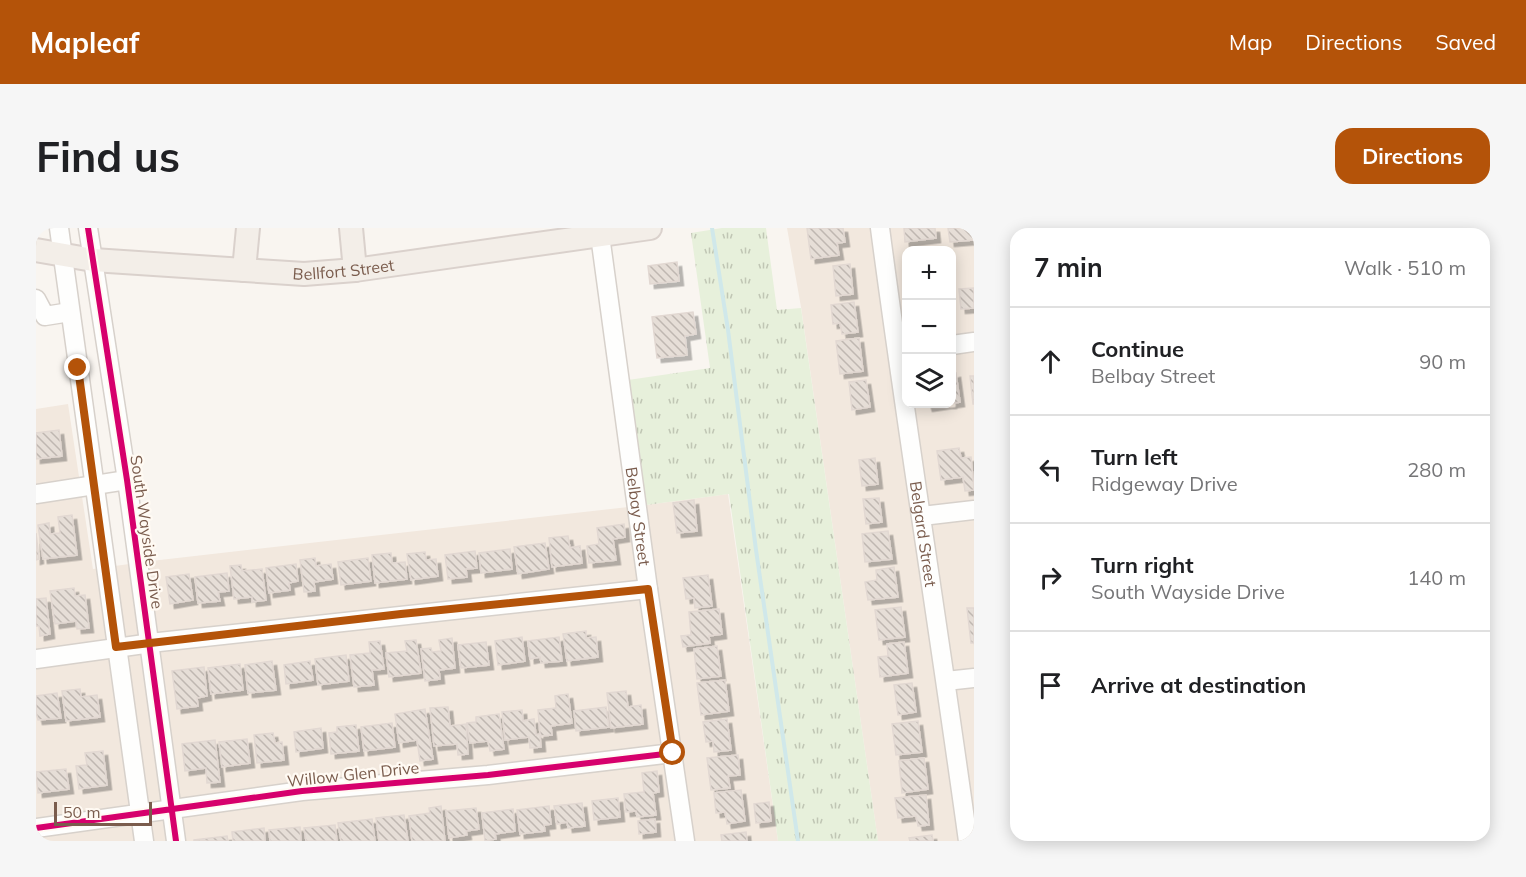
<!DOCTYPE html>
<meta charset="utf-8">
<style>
:root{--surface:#fff;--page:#f6f6f6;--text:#202124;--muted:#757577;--line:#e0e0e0;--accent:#b45309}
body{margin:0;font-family:Mulish,sans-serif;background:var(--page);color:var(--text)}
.controls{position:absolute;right:18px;top:18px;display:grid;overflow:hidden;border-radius:12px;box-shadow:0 3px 15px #0003}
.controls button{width:54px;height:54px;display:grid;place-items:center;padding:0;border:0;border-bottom:2px solid var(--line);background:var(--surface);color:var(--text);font:30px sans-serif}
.scale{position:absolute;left:18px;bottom:15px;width:98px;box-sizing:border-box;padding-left:6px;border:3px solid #7a5c4d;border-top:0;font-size:16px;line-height:21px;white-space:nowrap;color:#7a5c4d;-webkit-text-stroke:4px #fffaf3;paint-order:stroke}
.stop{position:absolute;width:18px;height:18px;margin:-14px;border:4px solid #b45309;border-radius:50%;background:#fff}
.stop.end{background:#b45309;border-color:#fff;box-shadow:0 2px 6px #0008}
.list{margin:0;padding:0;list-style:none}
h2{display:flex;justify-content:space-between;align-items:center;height:78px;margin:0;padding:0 24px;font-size:26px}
h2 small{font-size:20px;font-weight:400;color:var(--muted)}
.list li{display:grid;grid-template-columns:39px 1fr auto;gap:18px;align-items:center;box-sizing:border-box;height:108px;padding:0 24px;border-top:2px solid var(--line)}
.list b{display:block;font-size:22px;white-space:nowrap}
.list p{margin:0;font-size:20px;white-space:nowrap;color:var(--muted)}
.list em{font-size:20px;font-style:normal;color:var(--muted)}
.icon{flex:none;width:33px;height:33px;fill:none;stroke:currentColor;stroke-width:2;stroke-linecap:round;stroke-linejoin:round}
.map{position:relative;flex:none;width:938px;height:613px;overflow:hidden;border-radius:18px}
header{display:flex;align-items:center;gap:36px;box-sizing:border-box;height:84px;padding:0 30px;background:var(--accent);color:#fff}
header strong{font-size:28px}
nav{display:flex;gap:33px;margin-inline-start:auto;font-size:21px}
.intro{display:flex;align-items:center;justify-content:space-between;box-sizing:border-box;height:144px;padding:0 36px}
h1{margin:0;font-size:42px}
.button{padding:15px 27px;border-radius:18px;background:var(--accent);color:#fff;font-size:21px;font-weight:700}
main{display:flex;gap:36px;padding:0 36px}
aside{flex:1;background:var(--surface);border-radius:18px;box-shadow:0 3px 15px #0003}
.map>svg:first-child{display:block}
.residential{fill:#f2e8de;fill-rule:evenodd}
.grass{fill:url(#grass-tufts)}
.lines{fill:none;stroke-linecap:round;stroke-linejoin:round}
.stream{stroke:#d0e8ea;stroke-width:4}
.building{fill:url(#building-back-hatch);stroke:#e2d8d2;stroke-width:1.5;filter:url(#shadow)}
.minor-casing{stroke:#d7d1cb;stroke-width:21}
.major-casing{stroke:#dad1cc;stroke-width:26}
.minor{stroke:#fefefd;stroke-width:18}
.major{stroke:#f3eee8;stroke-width:22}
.cycleway-casing{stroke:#fffaf3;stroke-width:10}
.cycleway{stroke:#d6006c;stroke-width:6}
.route{stroke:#b45309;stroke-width:8}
.labels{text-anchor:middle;stroke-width:4.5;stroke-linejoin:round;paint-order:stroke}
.street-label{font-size:16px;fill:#7a5c4d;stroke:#fffaf3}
</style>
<header>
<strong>Mapleaf</strong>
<nav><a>Map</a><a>Directions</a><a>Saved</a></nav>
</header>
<div class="intro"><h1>Find us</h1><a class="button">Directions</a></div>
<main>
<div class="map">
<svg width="938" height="613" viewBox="0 0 938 613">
<defs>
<pattern id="grass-tufts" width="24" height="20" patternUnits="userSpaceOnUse" patternTransform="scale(1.5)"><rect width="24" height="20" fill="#e7f0db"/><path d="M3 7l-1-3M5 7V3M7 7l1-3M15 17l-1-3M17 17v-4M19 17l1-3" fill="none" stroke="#c0c6b4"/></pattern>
<pattern id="building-back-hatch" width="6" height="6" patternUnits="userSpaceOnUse" patternTransform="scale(1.5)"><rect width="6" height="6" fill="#e6ded7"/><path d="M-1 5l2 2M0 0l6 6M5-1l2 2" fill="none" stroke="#bfb7b1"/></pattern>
<filter id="shadow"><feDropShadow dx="4.5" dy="4.5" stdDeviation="0" flood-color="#0004"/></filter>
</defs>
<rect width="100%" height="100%" fill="#f9f5f0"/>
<!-- residential -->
<path class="residential" d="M751,0H938V613H842L765,79ZM870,22H916V176H870Z
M32,176L57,341L115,333L610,277L692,266L742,613H0V181Z"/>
<!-- grass -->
<path class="grass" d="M686,0H730L741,82L765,80L842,613H742L693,266L610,277L592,152L674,140L655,5Z"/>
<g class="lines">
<!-- stream -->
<path class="stream" d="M676,0L692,102L720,322L762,613"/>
</g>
<!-- building -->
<path class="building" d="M771,0H807L809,14L801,15L803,27L775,31Z
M868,0H899L900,10L869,14Z
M912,0H938V12L914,14Z
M641,34L643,53L614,56L612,38Z
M814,36L817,66L800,68L797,38Z
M938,60V80L925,81L923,61Z
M818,74L822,104L806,106L804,95L797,96L795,77Z
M657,84L660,106L649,108L651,127L621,130L616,89Z
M823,110L827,143L804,146L800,113Z
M920,145L924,174L892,179L891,176H916V146Z
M934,148H938V176H937Z
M830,152L834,179L816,182L813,154Z
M23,202L26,228L0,231V205Z
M923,220L925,230L935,229L938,262L929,263L927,249L905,252L901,223Z
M839,230L842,256L826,258L823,232Z
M843,270L846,294L830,296L827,271Z
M658,272L661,303L641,305L637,275Z
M36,287L41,327L7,331L2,297L13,295L14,306L24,305L22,289Z
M588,296L589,309L577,311L580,332L553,335L551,318L563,316L561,300Z
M852,303L856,331L829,334L826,306Z
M0,305L3,331L0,332Z
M532,308L534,320L544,318L546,335L516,339L513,310Z
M509,315L513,341L482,346L478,319Z
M474,321L476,341L445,345L443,325Z
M439,323L441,340L430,341L431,349L412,351L409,327Z
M389,324L390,332L400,331L402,348L375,352L371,326Z
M355,325L356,335L369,334L371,351L339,355L336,327Z
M279,330L280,338L295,336L297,351L278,354L279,363L268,364L264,332Z
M332,330L335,353L305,357L302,334Z
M260,336L262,353L253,355L254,362L233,365L230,340Z
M205,337L206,343L226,341L230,372L216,374V369L198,371L194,338Z
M858,339L862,369L832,372L829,354L841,352L840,342Z
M191,345L193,363L182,364L184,373L162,375L159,349Z
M153,346L157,372L134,376L130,349Z
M672,347L676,378L659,380L658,370L650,371L647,350Z
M38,360L39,368L49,367L53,400L41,401L40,393L19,396L14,363Z
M10,370L14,406L4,408L3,398H0V371Z
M865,379L869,409L843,412L839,382Z
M931,380H938V415H935Z
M683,381L686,406L673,408L674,415L647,419L645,408L655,407L653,384Z
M550,403V410L560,409L562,429L531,433L527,406Z
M486,409L489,433L462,437L459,413Z
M523,409L526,433L505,435L504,429L494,431L492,413Z
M416,410L419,440L403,442L404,451L389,453L385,421L395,420L396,424L405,423L403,412Z
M380,412L385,445L353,449L350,425L371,423L369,413Z
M344,413L348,441L336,442L338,457L318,459L314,427L334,425L333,414Z
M450,414L453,437L425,440L422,417Z
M868,414L872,445L844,449L842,429L852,428L851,416Z
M681,418L685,448L661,451L658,421Z
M310,427L313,453L282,457L279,431Z
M236,433L240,462L212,465L209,437Z
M274,433L277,452L250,456L248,437Z
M204,436L207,462L175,466L172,440Z
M168,439L171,468L161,470L162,478L141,481L136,443Z
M689,452L693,483L665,487L661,455Z
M876,455L880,484L862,487L858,457Z
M44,461L45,469L61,467L64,489L30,493L26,463Z
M590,463L592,479L605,477L607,496L575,500L571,465Z
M21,465L25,490L2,492L0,484V468Z
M532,466L536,495L515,498L516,507L504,508L505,519L494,520L493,509L469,512L466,484L486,482L487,493L498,491L500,507L504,506L502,482L520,480L519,468Z
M412,479L414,498L430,496L432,526L422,527L421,516L398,518L394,480Z
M570,479L573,499L540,503L538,483Z
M389,481L397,531L384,533L381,512L363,515L359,486Z
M463,486L468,521L454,523L452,513L434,515L431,495L440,494V489Z
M691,491L695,522L678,524L677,513L670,514L667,494Z
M882,493L886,524L860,527L856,496Z
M356,495L359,519L328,523L325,499Z
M320,497L323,523L295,526L293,505L301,504V499Z
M285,500L287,520L260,524L258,504Z
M237,505L239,515L246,514L248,532L221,535L218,507Z
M211,511L214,535L186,539L183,514Z
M179,512L184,554L171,555L170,540L149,543L146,516Z
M67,523L71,557L43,561L40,538L51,537L49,525Z
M702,527L704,547L692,548L694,560L675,562L671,530Z
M888,530L892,561L866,565L863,533Z
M30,541L33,561L2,565L0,544Z
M621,543L623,564L617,565L620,587L601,589L600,583L590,584L588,566L608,564L606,545Z
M705,562L709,593L691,596L689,584L680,585L678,565Z
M890,567L893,597L882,598L880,588L862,590L859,570Z
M582,570L584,589L558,592L556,573Z
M733,574L735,593L720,595L718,576Z
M546,575L549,598L532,600L531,594L521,596L518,578Z
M405,578L409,613H376L373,588L394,585L393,580Z
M513,578L515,596L508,597L509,603L484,606L481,582Z
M440,580L443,601L430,603L431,607L413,610L410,583Z
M477,581L479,603L459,606L460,611L449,613L446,585Z
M368,587L372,613H343L340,590Z
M336,591L339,613H305L302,595Z
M619,591L620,604L603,606L602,593Z
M299,597L301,613H270L268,600Z
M264,599L265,613H234L233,602Z
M228,600L229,613H197L196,604Z
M710,604L711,613H686L685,607Z
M896,607L897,613H874L873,610Z
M191,608L192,613H158V612Z"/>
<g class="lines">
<!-- minor casing -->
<g class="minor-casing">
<g id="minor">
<path d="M23,0L108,613"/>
<path d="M52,0L91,252L140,613"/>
<path id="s1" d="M563,0L612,361L649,613"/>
<path id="s2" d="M844,0C871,205 904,409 932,613"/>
<path d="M0,71L9,88L34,84"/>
<path d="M916,117L938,114"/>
<path d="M0,266L91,252"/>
<path d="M886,288L938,282"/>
<path d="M0,431L123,414L612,361"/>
<path d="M910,453L938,450"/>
<path d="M0,600L266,563L452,547L637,525"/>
</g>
</g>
<!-- major casing -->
<g class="major-casing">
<g id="major">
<path d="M315,0L319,42"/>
<path id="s3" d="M0,22L57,32L268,46L319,42L614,0"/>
<path d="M208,42L212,0"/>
</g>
</g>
<!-- minor -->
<use href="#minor" class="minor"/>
<!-- major -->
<use href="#major" class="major"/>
<!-- cycleway casing -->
<g class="cycleway-casing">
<path id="cycleway" d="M52,0L91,252L140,613
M0,600L266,563L452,547L637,525"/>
</g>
<!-- cycleway -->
<use href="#cycleway" class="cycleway"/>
</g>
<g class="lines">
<!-- route -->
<path class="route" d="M42,140L80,419L365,386L612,361L637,525"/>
</g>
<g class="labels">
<!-- street labels -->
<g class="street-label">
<text dy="6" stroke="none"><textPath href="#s3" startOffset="309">Bellfort Street</textPath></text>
<text dy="6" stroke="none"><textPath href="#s1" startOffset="291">Belbay Street</textPath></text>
<text transform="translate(111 304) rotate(82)" y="6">South Wayside Drive</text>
<text dy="6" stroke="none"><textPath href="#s2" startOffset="309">Belgard Street</textPath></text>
<text transform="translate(317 546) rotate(-6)" y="6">Willow Glen Drive</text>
</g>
</g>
</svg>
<div class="controls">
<button>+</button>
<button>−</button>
<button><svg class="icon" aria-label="layers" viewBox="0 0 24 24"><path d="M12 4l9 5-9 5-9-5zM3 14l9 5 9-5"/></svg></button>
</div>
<div class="scale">50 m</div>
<div class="stop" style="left:637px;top:525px"></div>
<div class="stop end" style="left:42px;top:140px"></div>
</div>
<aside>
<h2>7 min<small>Walk · 510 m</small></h2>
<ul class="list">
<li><svg class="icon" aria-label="ahead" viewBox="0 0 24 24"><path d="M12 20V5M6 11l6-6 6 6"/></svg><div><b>Continue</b><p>Belbay Street</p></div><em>90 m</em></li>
<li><svg class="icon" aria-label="left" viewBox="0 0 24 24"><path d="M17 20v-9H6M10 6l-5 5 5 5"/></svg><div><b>Turn left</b><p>Ridgeway Drive</p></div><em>280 m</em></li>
<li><svg class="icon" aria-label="right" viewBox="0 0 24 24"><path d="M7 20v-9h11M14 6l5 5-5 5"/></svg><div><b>Turn right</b><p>South Wayside Drive</p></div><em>140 m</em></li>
<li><svg class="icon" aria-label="arrive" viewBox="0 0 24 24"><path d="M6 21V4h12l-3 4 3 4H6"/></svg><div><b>Arrive at destination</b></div></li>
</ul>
</aside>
</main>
